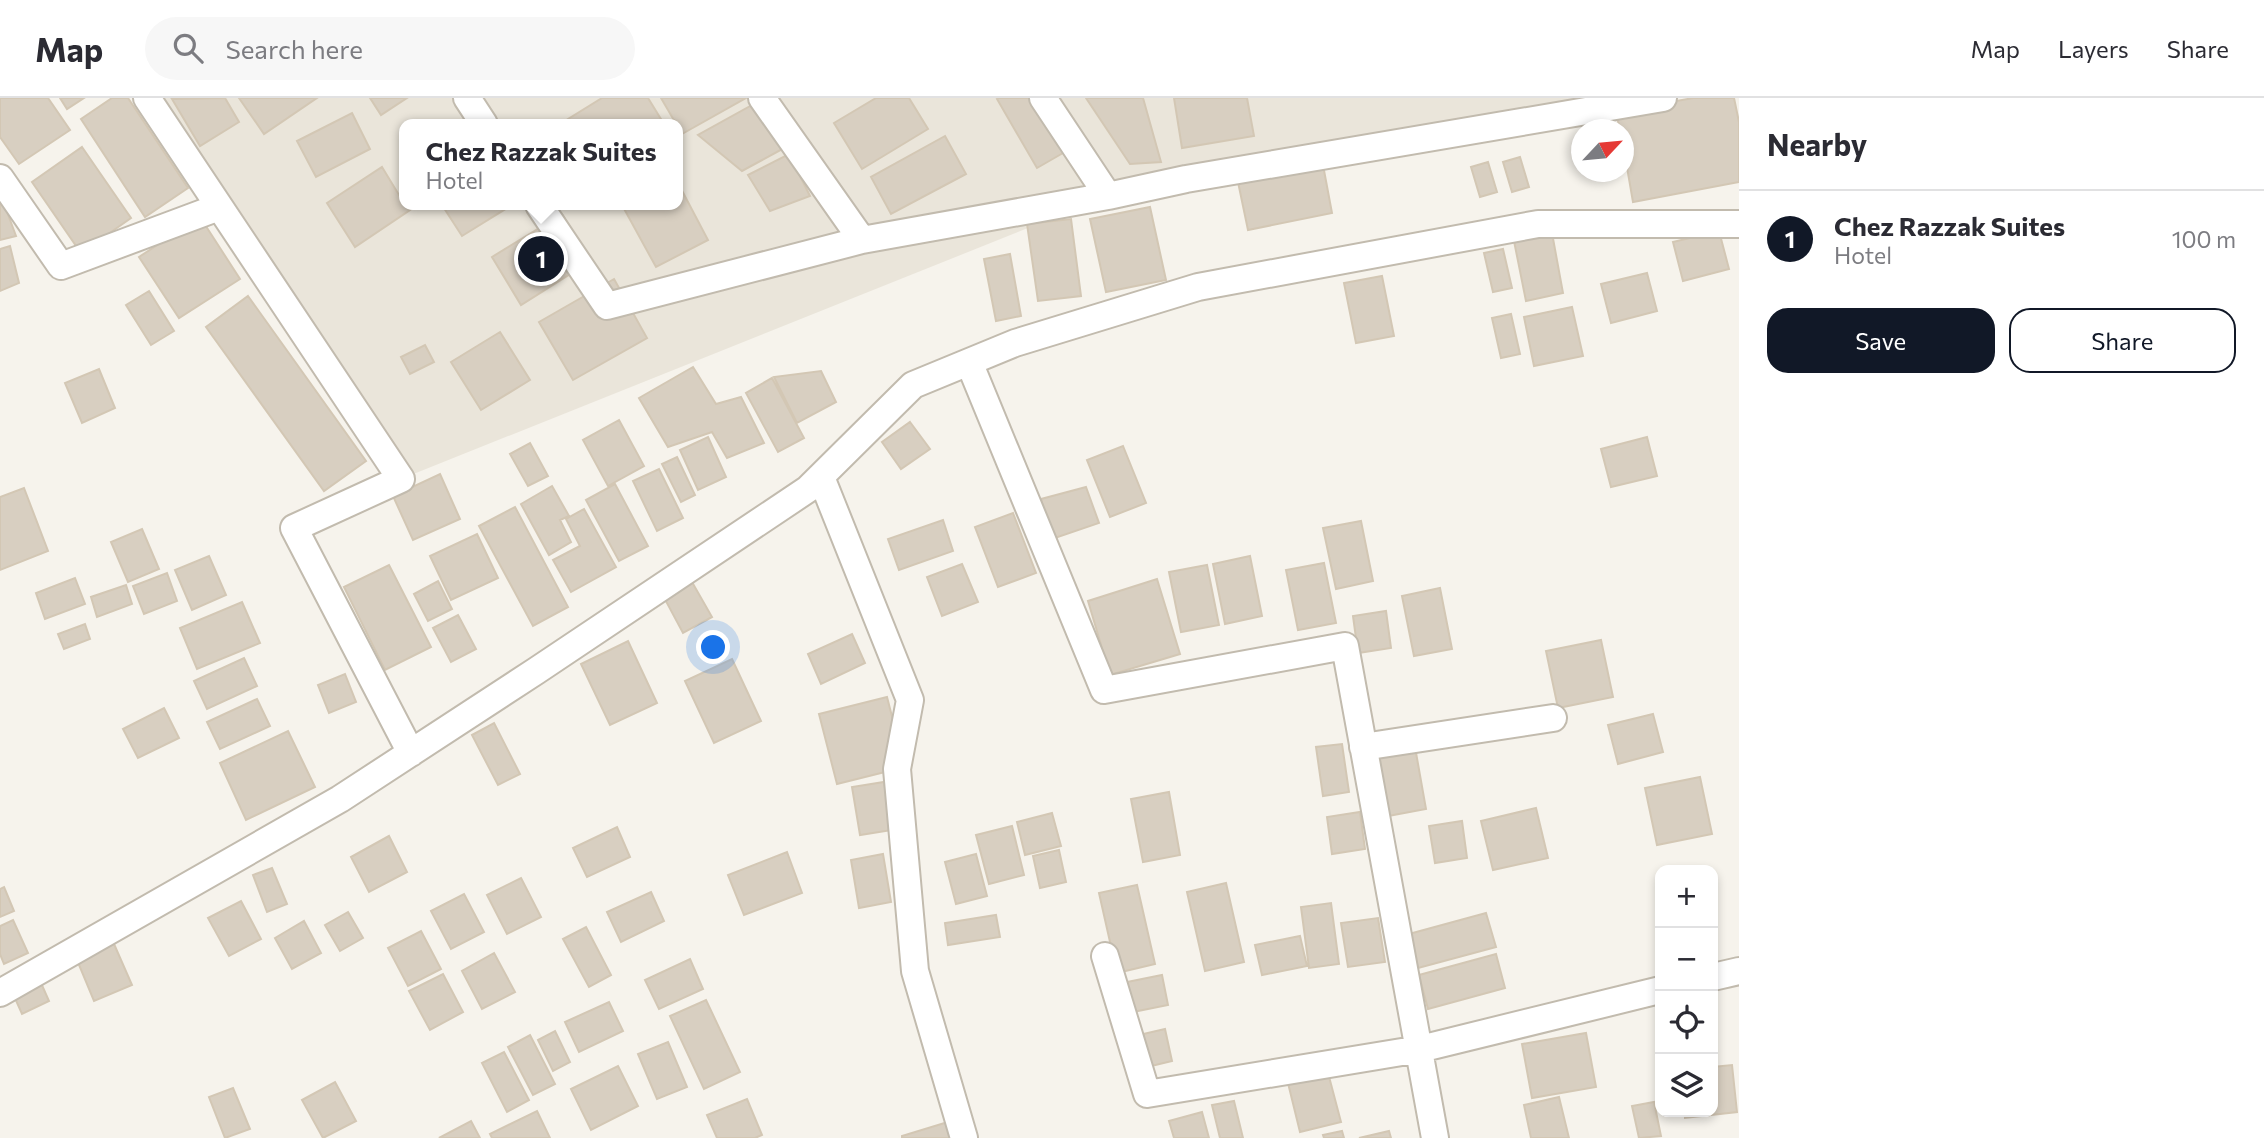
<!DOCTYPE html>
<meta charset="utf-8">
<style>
:root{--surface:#fff;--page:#f7f7f7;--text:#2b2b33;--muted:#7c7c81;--line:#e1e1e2;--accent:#111827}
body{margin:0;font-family:Commissioner,sans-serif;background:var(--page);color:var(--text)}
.controls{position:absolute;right:21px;bottom:21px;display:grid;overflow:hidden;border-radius:14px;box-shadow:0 4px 10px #0003}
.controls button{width:63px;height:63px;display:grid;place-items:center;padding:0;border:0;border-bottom:2px solid var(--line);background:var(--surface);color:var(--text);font:35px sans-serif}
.compass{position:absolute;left:1571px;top:21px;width:63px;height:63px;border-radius:50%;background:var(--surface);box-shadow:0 4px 10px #0003;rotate:64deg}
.you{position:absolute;left:714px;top:550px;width:24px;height:24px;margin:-18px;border:5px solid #fff;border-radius:50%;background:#1a73e8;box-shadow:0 0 0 10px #1a73e833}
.badge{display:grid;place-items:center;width:46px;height:46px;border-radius:50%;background:var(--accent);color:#fff;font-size:23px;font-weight:700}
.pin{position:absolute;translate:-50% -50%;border:4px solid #fff;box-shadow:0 2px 7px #0006}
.popup{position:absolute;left:399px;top:21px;width:284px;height:91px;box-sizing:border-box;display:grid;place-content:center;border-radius:14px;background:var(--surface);filter:drop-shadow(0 2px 5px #0005);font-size:23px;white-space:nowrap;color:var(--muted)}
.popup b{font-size:26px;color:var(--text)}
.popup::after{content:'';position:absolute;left:50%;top:100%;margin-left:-14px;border:14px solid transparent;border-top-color:var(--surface)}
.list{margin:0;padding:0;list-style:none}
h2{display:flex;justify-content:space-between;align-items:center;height:91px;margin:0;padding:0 28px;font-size:30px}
h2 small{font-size:23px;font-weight:400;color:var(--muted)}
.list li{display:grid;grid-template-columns:46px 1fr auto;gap:21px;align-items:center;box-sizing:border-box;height:98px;padding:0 28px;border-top:2px solid var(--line)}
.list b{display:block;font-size:26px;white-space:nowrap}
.list p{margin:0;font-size:23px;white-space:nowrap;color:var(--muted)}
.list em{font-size:23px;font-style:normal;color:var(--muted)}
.actions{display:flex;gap:14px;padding:21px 28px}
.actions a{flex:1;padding:16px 0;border:2px solid var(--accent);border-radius:21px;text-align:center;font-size:24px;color:var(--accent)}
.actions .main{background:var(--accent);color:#fff}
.icon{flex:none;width:38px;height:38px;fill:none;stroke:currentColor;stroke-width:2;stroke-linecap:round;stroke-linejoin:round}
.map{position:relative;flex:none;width:1739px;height:1040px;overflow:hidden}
header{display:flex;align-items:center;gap:42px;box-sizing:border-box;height:98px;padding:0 35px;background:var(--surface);border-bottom:2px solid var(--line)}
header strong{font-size:33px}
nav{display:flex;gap:38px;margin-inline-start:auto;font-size:24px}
.search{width:490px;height:63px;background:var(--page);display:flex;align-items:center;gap:18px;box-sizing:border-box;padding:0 24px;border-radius:38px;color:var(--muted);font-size:26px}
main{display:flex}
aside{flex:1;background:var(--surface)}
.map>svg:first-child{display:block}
.residential{fill:#eae5da;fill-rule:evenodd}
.building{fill:#d8cfc1;stroke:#d3c7b4;stroke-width:2}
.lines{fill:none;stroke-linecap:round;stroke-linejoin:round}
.street-casing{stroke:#c2bbae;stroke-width:30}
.street{stroke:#fff;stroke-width:26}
</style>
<header>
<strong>Map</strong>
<div class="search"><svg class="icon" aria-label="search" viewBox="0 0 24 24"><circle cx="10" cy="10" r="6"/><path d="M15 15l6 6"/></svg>Search here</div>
<nav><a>Map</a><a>Layers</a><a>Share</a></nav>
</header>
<main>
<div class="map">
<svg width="1739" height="1040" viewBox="0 0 1739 1040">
<rect width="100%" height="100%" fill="#f6f3ec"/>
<!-- residential -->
<path class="residential" d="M147,0H1667L1108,98L401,381ZM405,26H678V107H405Z"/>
<!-- building -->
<path class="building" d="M0,0H48L70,32L19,66L0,39Z
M60,0H84L67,11Z
M112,0H128L188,90L145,119L81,21Z
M225,0L239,24L200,48L172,1Z
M239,0H317L264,36Z
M370,0H407L381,17Z
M602,0H648L664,26H560Z
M661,0H746L682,36Z
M876,0H909L928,31L862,71L834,25Z
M999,0H1040L1070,51L1037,70L997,1Z
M1086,0H1143L1161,64L1130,66Z
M1174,0H1247L1254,38L1182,50Z
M1693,0H1734L1739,24V84L1633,104L1624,52V32H1620L1616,14Z
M761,2L786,49L742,73L698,37Z
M352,15L370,51L316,79L297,43Z
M945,38L966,76L891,116L871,79Z
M82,49L131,120L81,155L32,84Z
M789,56L810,98L770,113L748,77Z
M1520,59L1529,89L1512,94L1503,64Z
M1488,64L1497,94L1480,99L1471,69Z
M1323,67L1332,115L1248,132L1238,84Z
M382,69L405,107L410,112L355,149L327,105Z
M678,85L708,142L656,169L622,107H678Z
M3,103L16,138L0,142V104Z
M442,107H512L462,138Z
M1150,109L1166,182L1106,194L1090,121Z
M562,116L591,163L521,207L492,159Z
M200,119L240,181L179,220L139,159Z
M1071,121L1081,198L1038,203L1027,126Z
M1719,133L1729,171L1683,183L1673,144Z
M1552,135L1563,195L1526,203L1514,143Z
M10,148L19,185L0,193V151Z
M1503,151L1512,190L1493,194L1484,155Z
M1010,156L1021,218L996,223L984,161Z
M1647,175L1657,213L1611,225L1601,186Z
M1382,178L1394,238L1356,245L1344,185Z
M614,181L647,240L573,282L539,224Z
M149,193L174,233L151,247L126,207Z
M248,198L366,363L324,393L206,229Z
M1572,209L1583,258L1534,268L1524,219Z
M1511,216L1520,256L1501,260L1492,220Z
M500,234L530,282L481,312L451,264Z
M425,247L434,264L410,276L401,259Z
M693,269L716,306L741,299L764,345L727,360L712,334L668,349L639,300Z
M99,271L115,310L82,325L65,285Z
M821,273L836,304L797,325L774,279Z
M772,280L804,340L778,354L746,295Z
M619,322L644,368L608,388L583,342Z
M910,324L930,351L901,371L882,344Z
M708,339L726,379L698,392L680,352Z
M1647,339L1657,378L1611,389L1601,351Z
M530,345L548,378L528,388L510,356Z
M1123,348L1146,405L1110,419L1087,362Z
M677,359L695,397L681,404L662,366Z
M659,371L683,420L657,433L633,383Z
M440,376L460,421L413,442L393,398Z
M615,386L648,448L619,463L586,402Z
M552,388L569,418L560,422L571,444L549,457L521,406Z
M1086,389L1099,425L1052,441L1041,401Z
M24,390L48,453L0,472V399Z
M515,409L568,509L533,528L479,428Z
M584,411L616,469L571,494L553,462L580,448L566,421Z
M1013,415L1036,475L998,489L975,429Z
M943,422L953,453L899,472L888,441Z
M1361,423L1373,483L1336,491L1323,430Z
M142,431L159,471L128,484L111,444Z
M477,436L498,480L451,502L430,458Z
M209,458L226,497L192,512L175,472Z
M1250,458L1262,518L1225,526L1213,466Z
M1324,465L1336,525L1298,532L1286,472Z
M962,466L978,504L942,518L927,479Z
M389,467L431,549L385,572L344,489Z
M1207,467L1219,527L1181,534L1169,474Z
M167,475L177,503L144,516L133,488Z
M688,477L712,519L683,535L660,492Z
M75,480L85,506L45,521L36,495Z
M1157,481L1180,556L1110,577L1088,503Z
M438,483L452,511L428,523L414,496Z
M126,487L132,506L97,519L91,499Z
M1440,490L1452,551L1414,558L1402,498Z
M242,504L260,545L197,571L180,530Z
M1386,513L1391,550L1358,555L1353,518Z
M458,517L476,551L451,564L433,530Z
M85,526L90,541L64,551L58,536Z
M852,536L865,565L821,586L808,556Z
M1601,542L1613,599L1558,610L1546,553Z
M628,543L657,605L610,627L581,566Z
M244,560L257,588L207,611L194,583Z
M732,561L761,623L714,645L685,583Z
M345,576L356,604L329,615L318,587Z
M887,599L905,669L837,686L819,616Z
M257,601L270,628L220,651L207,624Z
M164,610L179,640L138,660L123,631Z
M1653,616L1663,654L1618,666L1608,627Z
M494,625L520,676L498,687L472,637Z
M288,633L315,689L246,722L220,665Z
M1342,646L1349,694L1323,698L1316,649Z
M1415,649L1426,711L1388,718L1377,656Z
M1700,679L1712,736L1657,747L1645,690Z
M884,684L892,732L860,737L852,689Z
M1169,694L1180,757L1143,764L1131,701Z
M1536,710L1548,760L1493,772L1481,723Z
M1360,714L1365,751L1332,756L1327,719Z
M1052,715L1061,748L1025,757L1017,724Z
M1462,723L1467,760L1435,765L1429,728Z
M1012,728L1024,777L989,786L976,737Z
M617,729L630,759L587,779L573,750Z
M389,738L407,774L369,794L351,759Z
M1059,752L1066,784L1040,790L1033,758Z
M787,754L802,795L744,817L728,777Z
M883,756L891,804L859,810L851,762Z
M976,756L987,798L956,806L945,764Z
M272,770L287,806L267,814L253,777Z
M521,780L541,819L507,836L487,797Z
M1226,785L1244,864L1205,873L1187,794Z
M1137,787L1155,866L1117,875L1099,795Z
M4,789L14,813L0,819V791Z
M651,794L664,823L621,844L607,814Z
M464,796L484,834L451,851L431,813Z
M241,803L261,841L229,858L208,820Z
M1331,805L1339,866L1309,870L1301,809Z
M348,814L363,840L340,853L325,827Z
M1486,815L1496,849L1418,870L1409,836Z
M996,817L1000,839L948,847L945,825Z
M1378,820L1385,864L1348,869L1341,825Z
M13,822L28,855L4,866L0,856V828Z
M304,823L321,855L292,871L275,840Z
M586,829L611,877L589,889L563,841Z
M421,833L441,871L408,888L388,850Z
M1300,838L1307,868L1262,877L1255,847Z
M114,846L132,887L94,903L77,862Z
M494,855L515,894L482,911L462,873Z
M1496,856L1505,890L1428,911L1419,877Z
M690,861L703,891L659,911L645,882Z
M443,876L463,914L430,932L409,893Z
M1162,877L1168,907L1123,916L1117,886Z
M41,885L49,903L22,916L14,898Z
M706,902L740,974L704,991L670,918Z
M609,904L623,933L579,954L565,924Z
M1165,931L1172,963L1147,969L1139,937Z
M555,933L570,964L553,973L538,942Z
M1586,935L1596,989L1532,1000L1522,946Z
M530,937L555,986L533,997L508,949Z
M668,944L687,989L657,1001L638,956Z
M504,954L529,1002L507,1014L482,965Z
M1732,967L1737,1014L1685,1020V1014H1713V969Z
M618,968L638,1008L591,1032L571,991Z
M1327,971L1341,1024L1300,1034L1287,981Z
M335,984L356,1023L323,1040L302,1002Z
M233,990L250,1031L225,1040L209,999Z
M1559,999L1569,1040H1531L1524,1007Z
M747,1001L762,1037L755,1040H717L707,1017Z
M1234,1003L1243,1040H1220L1212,1007Z
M1654,1004L1661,1038L1639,1040L1632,1008Z
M537,1013L550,1040H492L490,1036Z
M1202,1014L1209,1040H1174L1169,1023Z
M471,1023L480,1040H439Z
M951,1023L956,1040H902V1038Z
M1342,1033L1344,1040H1324L1323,1037Z
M1389,1033L1391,1040H1359Z"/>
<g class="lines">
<!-- street casing -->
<g class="street-casing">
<path id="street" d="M147,0L401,381L294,430L411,655
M467,0L484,26
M762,0L862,142
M1043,0L1108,98
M0,80L61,168L219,109
M539,107L607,208L862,142L1108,98L1186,81L1663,0
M969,264L1104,592L1345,548L1435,1040
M821,379L910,602L897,671L915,873L964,1040
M1363,649L1553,620
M1105,858L1147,996L1420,951L1660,892
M1713,879L1739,873
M0,895L340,701L536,573L808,391L913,287L1015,245L1198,189L1538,126H1739"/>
</g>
<!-- street -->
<use href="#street" class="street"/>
</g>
</svg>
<div class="controls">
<button>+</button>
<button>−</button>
<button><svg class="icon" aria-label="locate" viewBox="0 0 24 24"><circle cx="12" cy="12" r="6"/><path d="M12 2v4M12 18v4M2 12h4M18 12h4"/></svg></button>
<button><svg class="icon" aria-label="layers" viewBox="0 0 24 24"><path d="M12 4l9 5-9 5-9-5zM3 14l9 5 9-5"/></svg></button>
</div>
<svg class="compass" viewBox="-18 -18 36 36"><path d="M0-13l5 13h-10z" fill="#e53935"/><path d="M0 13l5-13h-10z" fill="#7c7c81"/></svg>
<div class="you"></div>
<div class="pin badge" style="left:541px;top:161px">1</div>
<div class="popup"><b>Chez Razzak Suites</b>Hotel</div>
</div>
<aside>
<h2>Nearby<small></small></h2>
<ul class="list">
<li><span class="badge">1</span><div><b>Chez Razzak Suites</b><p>Hotel</p></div><em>100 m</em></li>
</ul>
<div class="actions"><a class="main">Save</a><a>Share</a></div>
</aside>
</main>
